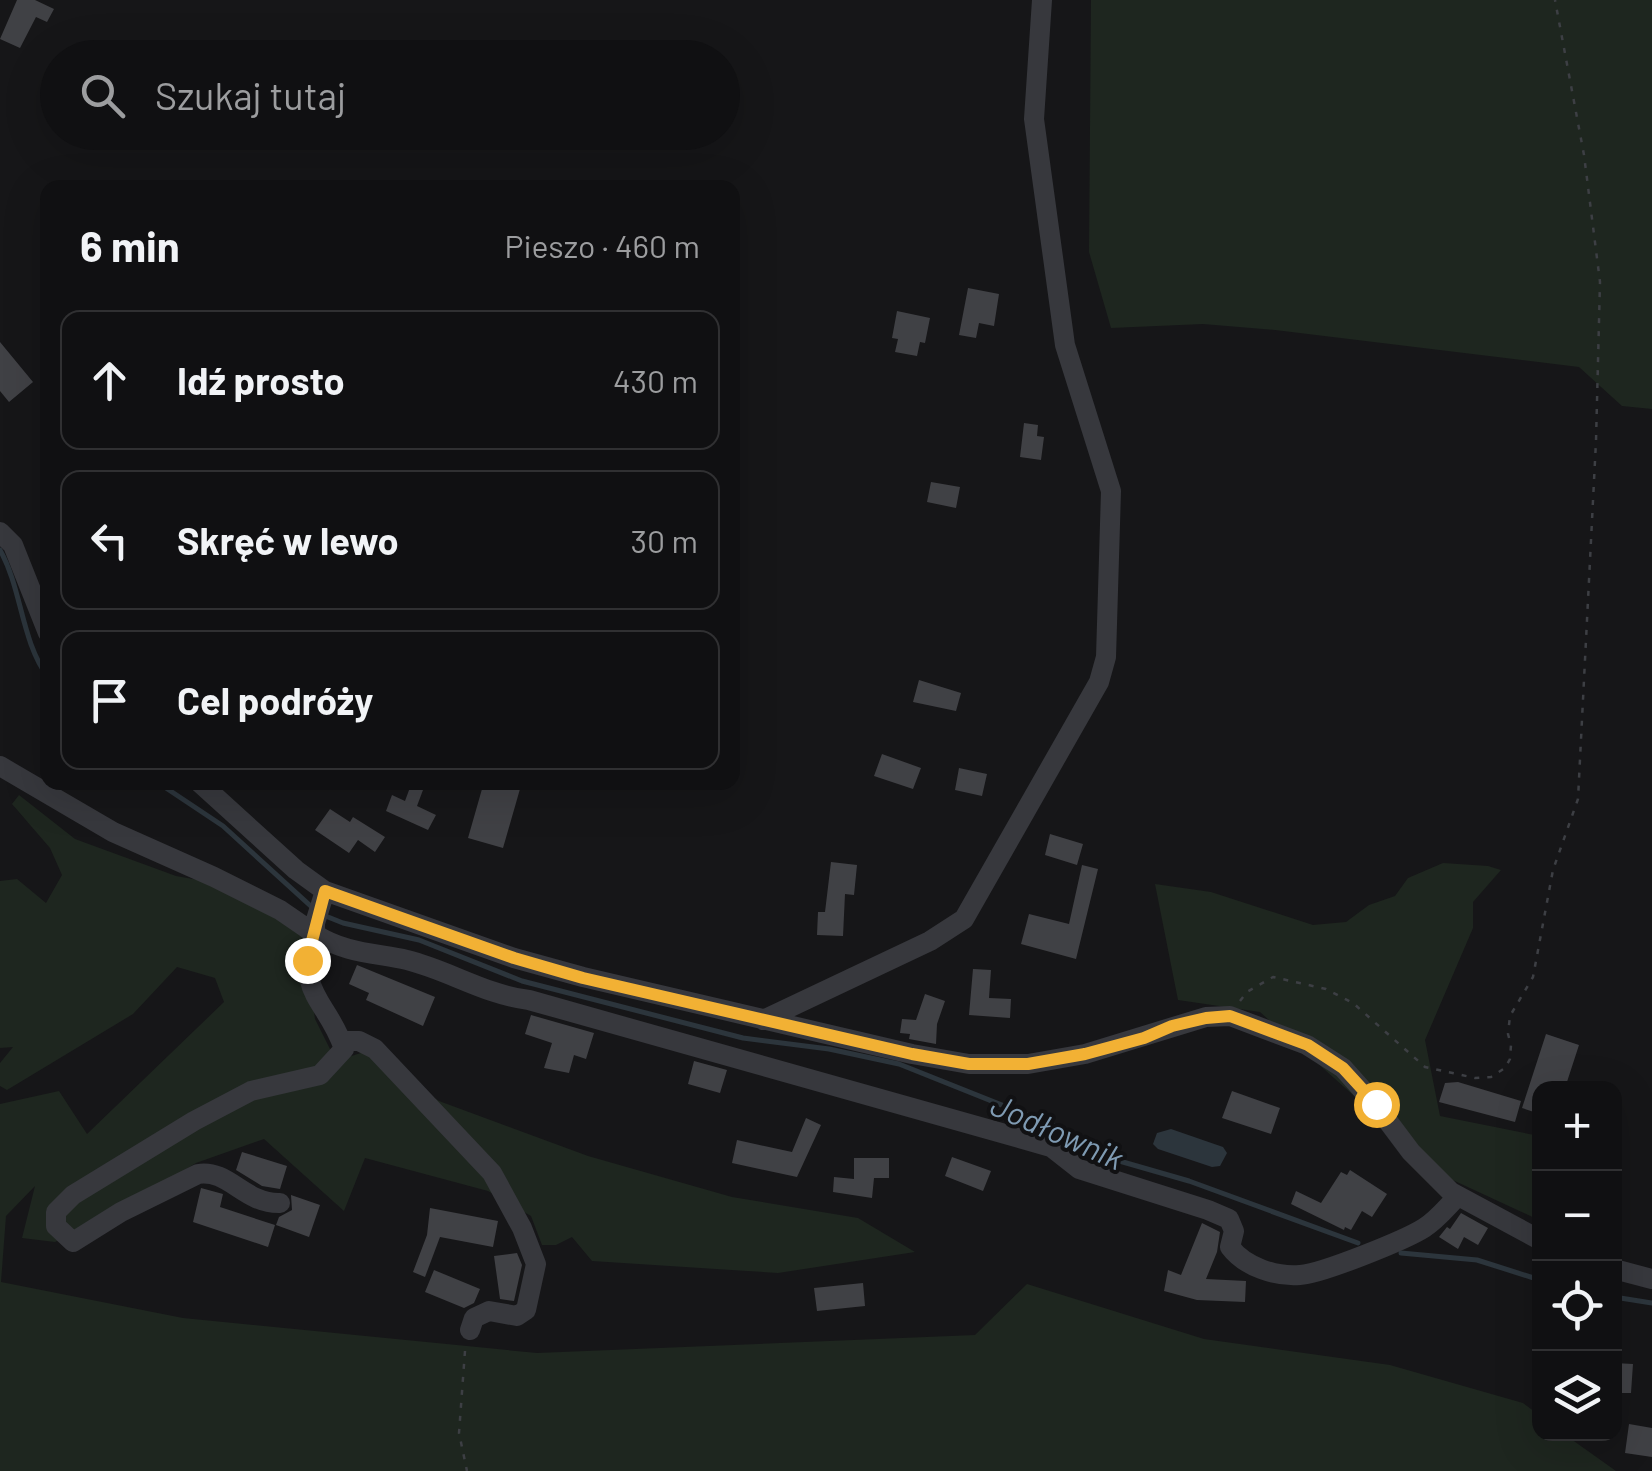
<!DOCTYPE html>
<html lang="pl">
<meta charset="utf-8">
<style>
:root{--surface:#101012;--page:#19191b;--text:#f1f3f6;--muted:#9c9d9f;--line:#303032}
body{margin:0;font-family:Barlow,sans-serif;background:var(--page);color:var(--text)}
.controls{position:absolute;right:30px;bottom:30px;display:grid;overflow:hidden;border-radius:20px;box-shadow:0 10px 40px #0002}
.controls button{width:90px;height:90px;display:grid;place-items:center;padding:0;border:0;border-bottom:2px solid var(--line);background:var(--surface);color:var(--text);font:50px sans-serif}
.stop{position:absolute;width:30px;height:30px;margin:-22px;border:8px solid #f2b134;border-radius:50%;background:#fff}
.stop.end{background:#f2b134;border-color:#fff;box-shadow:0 2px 10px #0008}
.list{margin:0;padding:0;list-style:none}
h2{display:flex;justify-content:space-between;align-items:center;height:130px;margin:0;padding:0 40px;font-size:42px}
h2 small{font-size:32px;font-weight:400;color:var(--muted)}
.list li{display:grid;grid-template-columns:65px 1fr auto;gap:30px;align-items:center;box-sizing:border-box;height:140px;margin:0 20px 20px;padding:0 20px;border:2px solid var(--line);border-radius:20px}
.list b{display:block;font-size:38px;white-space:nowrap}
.list em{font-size:32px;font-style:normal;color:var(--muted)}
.icon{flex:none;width:55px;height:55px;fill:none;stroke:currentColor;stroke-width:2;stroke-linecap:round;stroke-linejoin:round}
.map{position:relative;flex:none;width:1652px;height:1471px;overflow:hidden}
.search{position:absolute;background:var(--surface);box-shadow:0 10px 40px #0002;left:40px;top:40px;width:700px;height:110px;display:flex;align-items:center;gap:25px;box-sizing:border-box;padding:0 35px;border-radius:55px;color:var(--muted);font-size:38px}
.panel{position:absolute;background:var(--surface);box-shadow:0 10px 40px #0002;left:40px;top:180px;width:700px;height:610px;border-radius:20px}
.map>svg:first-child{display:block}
.green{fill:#1e261f}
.water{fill:#2c353c}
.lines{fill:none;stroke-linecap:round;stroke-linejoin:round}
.stream{stroke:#2c353c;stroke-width:5}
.building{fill:#404145}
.path{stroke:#3d3f44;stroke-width:2.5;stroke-dasharray:5 8;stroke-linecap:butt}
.minor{stroke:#37383d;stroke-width:20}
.route{stroke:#f2b134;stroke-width:12}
.labels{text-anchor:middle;stroke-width:8;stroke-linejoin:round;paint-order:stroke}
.water-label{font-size:32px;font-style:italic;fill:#7f9bb3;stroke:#111113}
</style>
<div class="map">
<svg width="1652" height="1471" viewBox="0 0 1652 1471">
<rect width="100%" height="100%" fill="#161618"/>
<!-- green -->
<path class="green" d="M1091,0H1652V409L1622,406L1579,367L1275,330L1203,324L1111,328L1089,252Z
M19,795L75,839L176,876L261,891L301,916L315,1019L336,1061L364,1052L439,1101L588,1156L732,1197L858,1218L915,1252L778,1273L592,1261L572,1237L556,1245H542L531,1216L488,1191L365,1158L344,1211L264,1139L196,1163L154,1189L55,1242L22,1238L35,1186L6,1216L1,1282L183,1318L537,1353L975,1335L1027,1284L1204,1339L1390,1365L1523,1403L1539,1415L1540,1434H1564L1616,1471H0V1104L59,1091L87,1134L224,1002L215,978L177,967L133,1014L7,1090L0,1086V1063L13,1047L0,1048V881L17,879L46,903L62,875L50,848L12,804Z
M1443,863L1488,866L1501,870L1473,902V928L1425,1040L1440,1116L1539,1136V1220L1444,1176L1260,1012L1178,1000L1155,884L1211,892L1313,925L1346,922L1369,905L1395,896L1408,878Z"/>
<!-- water -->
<path class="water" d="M1171,1129L1223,1147L1227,1153L1220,1166L1212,1167L1158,1149L1153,1144L1157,1133Z"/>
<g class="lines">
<!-- stream -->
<path class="stream" d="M0,550C22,589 21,641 48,677
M157,782L223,826L314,909
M323,915L343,923L419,940L522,981L743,1038L829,1049L899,1064L1057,1127L1102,1156L1189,1181L1358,1243
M1401,1253L1477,1260L1540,1280
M1614,1297L1652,1303"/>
</g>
<!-- building -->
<path class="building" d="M17,0H35L54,9L47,22L36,17L20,48L0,39Z
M968,288L999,294L994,326L979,323L976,338L959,335Z
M897,311L930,318L925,343L920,342L917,356L895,352L898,339L892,338Z
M0,342L33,382L9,402L0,391Z
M1024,423L1038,425L1037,436L1044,437L1041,460L1020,457Z
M931,482L960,487L956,508L927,502Z
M919,680L961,693L956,711L913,702Z
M882,754L921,768L913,789L874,776Z
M959,768L987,774L982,796L955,790Z
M412,782H426L417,806L436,815L428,830L386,811L392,795L405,801Z
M484,782H522L503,848L468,838Z
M330,809L350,822L353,817L385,837L375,852L358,840L349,853L315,830Z
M1050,834L1083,844L1077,865L1045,855Z
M831,862L857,865L854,895L845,894L843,936L817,935L818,912H825Z
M1082,865L1098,869L1076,959L1021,944L1029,914L1069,924Z
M357,965L435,997L423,1026L366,1000L369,993L349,984Z
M973,969L991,970L989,998L1011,999L1010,1018L969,1015Z
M925,994L945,1001L937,1024L936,1044L909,1039L910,1034L900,1033L902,1019L916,1020Z
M531,1015L594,1033L586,1059L574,1055L569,1073L544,1068L552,1043L525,1034Z
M1546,1034L1579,1045L1565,1088H1540V1114L1522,1108Z
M694,1061L727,1070L720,1093L688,1084Z
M1458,1082L1521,1101L1515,1122L1439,1102L1445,1083Z
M1232,1091L1280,1108L1271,1134L1222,1118Z
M806,1118L821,1125L797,1177L732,1163L737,1140L792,1152Z
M242,1152L287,1166L280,1189L262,1186L236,1170Z
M952,1157L991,1171L983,1191L945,1176Z
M854,1158H889V1178H874L872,1198L833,1192L834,1177L854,1179Z
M1350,1170L1387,1194L1372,1217L1362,1211L1351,1230L1345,1227L1344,1230L1291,1204L1296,1191L1321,1203L1341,1172L1347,1175Z
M201,1188L223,1194L220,1207L275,1225L268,1247L193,1222Z
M291,1195L320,1205L309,1237L276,1225L279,1217L292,1210Z
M430,1208L498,1221L493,1247L440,1237L425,1277L413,1272L427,1235Z
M1461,1213L1488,1228L1478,1245L1464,1237L1458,1249L1439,1237L1447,1227L1450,1229Z
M1202,1223L1220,1232L1217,1252L1206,1279L1246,1281L1245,1302L1197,1300L1164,1291L1168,1270L1181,1275Z
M517,1253L522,1265L514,1301L500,1299L494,1256Z
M434,1270L480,1289L474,1303L464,1308L425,1292Z
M863,1283L865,1306L817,1311L814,1288Z
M1614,1363L1633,1364L1631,1393H1614Z
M1629,1424L1652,1428V1457L1625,1453Z"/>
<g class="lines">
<!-- path -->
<path class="path" d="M1240,1001L1247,992L1273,977L1326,989L1353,1003L1425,1067L1475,1078L1491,1077L1505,1068L1510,1059L1511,1045L1508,1034L1510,1016L1533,977L1553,870L1578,799L1596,441L1600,282L1584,155L1555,0
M465,1351L459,1433L467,1471"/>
<!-- minor -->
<path class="minor" d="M0,532L13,545L48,633
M0,766L113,832L214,877L280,910L315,934C294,994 328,1000 344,1049L320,1075L251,1091L194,1121L73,1195L56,1212V1226L73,1242L121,1212L198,1174C229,1169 244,1204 280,1203
M199,782L296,870L325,891L514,958L583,977L912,1054L969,1064H1028L1085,1054L1206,1017L1230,1016L1307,1045L1343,1068L1375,1104L1411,1152L1451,1192L1540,1240
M325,891L315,923V934C344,953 375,953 407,960C448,970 486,995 529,1000L1051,1147L1079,1169L1208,1210L1229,1219L1234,1231L1230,1247C1245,1267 1276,1277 1300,1275C1321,1274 1405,1240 1424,1228C1437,1220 1447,1207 1458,1196
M763,1020L930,941L964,919L1099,682L1106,657L1111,491L1065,345L1034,119L1042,0
M341,1041H359L375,1049L492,1173L522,1228L536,1264L526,1310L517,1316L489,1311L474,1318L470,1330
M1614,1269L1652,1279"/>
</g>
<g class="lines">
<!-- route -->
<path class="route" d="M307,960L325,891L514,958L583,978L912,1054L969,1064H1028L1085,1054L1144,1038L1172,1026L1206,1018L1230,1016L1308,1045L1343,1068L1376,1104"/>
</g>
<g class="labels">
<!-- water labels -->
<g class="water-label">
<text transform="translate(1057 1132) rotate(24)" y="11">Jodłownik</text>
</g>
</g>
</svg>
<div class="controls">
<button>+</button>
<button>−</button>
<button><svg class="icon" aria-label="locate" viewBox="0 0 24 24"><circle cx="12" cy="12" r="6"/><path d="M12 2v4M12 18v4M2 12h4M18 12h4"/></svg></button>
<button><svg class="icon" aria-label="layers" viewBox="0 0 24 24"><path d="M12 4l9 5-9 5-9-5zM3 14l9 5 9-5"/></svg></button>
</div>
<div class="stop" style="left:1376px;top:1104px"></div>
<div class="stop end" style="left:307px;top:960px"></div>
<div class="search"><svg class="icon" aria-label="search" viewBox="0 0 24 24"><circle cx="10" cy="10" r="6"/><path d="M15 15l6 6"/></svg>Szukaj tutaj</div>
<section class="panel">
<h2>6 min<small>Pieszo · 460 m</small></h2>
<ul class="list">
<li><svg class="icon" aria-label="ahead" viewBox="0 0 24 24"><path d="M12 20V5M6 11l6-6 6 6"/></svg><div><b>Idź prosto</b></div><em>430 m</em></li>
<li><svg class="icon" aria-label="left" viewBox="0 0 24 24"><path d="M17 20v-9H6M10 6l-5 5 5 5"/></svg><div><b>Skręć w lewo</b></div><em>30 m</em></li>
<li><svg class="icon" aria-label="arrive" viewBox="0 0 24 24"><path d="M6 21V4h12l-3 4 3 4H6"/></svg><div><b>Cel podróży</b></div></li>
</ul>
</section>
</div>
